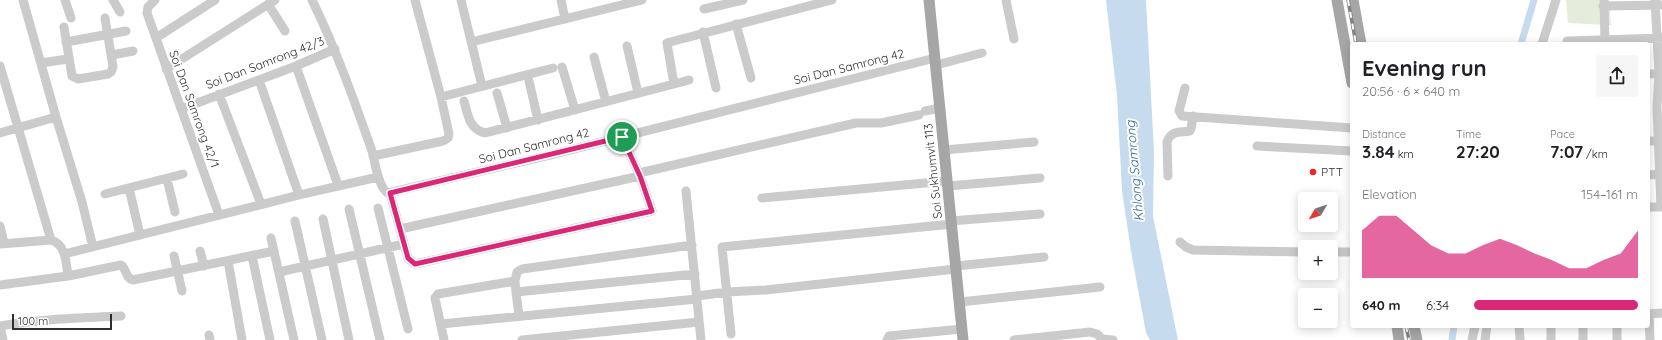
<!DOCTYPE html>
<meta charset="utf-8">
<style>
:root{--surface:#fff;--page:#f6f6f6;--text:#202124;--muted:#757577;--accent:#db2777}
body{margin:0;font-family:Quicksand,sans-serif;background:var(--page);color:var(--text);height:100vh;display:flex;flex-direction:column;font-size:15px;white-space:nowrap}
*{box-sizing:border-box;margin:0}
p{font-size:13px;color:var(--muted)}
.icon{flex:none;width:22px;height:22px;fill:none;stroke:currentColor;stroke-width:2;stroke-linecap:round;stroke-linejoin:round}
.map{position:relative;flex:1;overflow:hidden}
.details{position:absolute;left:1350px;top:42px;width:300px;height:286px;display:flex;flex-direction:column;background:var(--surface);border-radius:4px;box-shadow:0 2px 10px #0003}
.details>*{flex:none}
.needle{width:26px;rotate:231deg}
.fabs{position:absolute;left:1298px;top:192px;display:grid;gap:8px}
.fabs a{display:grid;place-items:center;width:40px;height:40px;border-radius:4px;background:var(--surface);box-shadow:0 2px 10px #0003;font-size:20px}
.scale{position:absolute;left:12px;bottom:10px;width:100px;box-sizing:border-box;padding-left:4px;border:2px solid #2e2e2e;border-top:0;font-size:11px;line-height:14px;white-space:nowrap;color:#2e2e2e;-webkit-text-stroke:3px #fff;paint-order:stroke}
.pin{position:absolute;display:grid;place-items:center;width:34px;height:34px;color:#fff;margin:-17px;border:2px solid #fff;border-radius:50%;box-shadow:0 1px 4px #0007}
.round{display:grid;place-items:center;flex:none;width:42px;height:42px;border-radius:4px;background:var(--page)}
.head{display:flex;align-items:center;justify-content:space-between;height:68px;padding:0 12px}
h1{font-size:22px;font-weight:700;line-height:30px}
.stats{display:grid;grid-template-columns:repeat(3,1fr);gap:6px;height:68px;padding:4px 12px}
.stats div{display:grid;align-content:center}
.stats b{font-size:17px;font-weight:700}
.stats small{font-size:11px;font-weight:400}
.stats p{font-size:11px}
.chart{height:112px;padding:8px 12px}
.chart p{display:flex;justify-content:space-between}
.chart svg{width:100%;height:72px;margin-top:4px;fill:var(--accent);opacity:.7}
ul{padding:0 12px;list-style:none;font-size:13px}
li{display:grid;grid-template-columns:64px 48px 1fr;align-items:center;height:30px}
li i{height:10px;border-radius:5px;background:var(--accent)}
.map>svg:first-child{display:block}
.green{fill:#e4eddb}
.water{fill:#c6dcee}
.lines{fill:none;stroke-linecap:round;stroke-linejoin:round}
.canal{stroke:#c6dcee;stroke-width:7}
.minor{stroke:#cbcbcb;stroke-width:9}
.major{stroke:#a6a6a6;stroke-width:11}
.rail-casing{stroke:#838383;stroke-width:3.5}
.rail{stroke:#fff;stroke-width:2;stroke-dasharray:6;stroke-linecap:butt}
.route-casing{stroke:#fff;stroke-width:8}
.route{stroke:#db2777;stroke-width:5}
.poi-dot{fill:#f12527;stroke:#fff;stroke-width:1.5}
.labels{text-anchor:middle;stroke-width:4;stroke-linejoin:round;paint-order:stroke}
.street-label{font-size:12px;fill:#2e2e2e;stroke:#fff}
.poi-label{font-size:12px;fill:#2e2e2e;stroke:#fff;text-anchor:start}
.water-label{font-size:13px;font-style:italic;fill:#376b96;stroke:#fff}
</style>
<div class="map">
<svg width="1662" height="340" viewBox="0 0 1662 340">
<rect width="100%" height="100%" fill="#fff"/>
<path class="green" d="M1566,0H1609L1611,25L1568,23Z"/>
<path class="water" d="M1106,0H1146L1154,152L1153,216L1178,340H1150L1146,333L1131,251L1122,191L1117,96Z"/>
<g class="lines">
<path class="canal" d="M1521,44L1534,0
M1452,340L1454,326"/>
<path class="minor" d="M23,0L56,117L82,202L93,247
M65,0L71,18
M113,0L120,12
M155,0L148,7L147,13L219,215
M312,0C336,49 354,100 372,151C375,161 378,188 388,193L550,155L935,58
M461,0L482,86
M561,0L565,19
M1006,0L1014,39
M1655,0L1659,73L1657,107L1661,207
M1604,2L1605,44
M268,4L285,31
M1603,6L1662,5
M704,9L743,0
M736,24L751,78
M64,27L72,76L78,79L108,74L111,72L113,67L105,18
M703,32L716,88
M156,38L215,0
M1567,41L1662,38
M66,42L126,31
M471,42L642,0
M1542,44L1556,0
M627,46L638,93
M112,55L133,51
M594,57L606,102
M41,63L68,59
M936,65L982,53
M0,66L51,240
M296,66L338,185
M562,67L575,110
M166,69L275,0
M1648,74L1662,73
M259,80L299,195
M689,80L674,84L667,43L670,42L832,0
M529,81L538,120
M1185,88L1179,111L1182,116L1352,128
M497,93L507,128
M219,94L261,204
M441,97L553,68
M464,101C468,115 469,129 485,133L674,84
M181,109L296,66L335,49
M925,111L940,108
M0,133L56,117
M1648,141H1662
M1257,146L1352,151
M944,150L1034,142
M373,156L443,141L448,138L449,134L441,97L415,0
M639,173L856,123H881L919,115
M1648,175L1662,174
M1168,176L1167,142C1171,130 1180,133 1190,131L1191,129L1193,116
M167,179L175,212
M948,186L1040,178
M129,188L140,235
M686,191L701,340
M390,193L408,258L415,264L652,211L640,176L622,137
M105,194L183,174
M762,198L947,181
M1648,207H1662
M378,208L408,329
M349,209L380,340
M323,219L349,340
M295,221L322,340
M951,221L1040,214
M0,226L4,243
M400,229L640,176
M271,238L294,340
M1180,242L1186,247L1193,250L1305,252
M0,244L51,240C66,244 66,263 68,276L0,285
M692,245L522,269L517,272L515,281L516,292L695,274
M200,251L204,266
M1331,252H1352
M64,254L299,195L378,177
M174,256L182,291
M252,256L270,340
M228,261L242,340
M956,266L1044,257
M279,272L404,244
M68,276L121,265C127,269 125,278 133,280L274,251
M516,292L519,316
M697,296L727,292L766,290L956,269
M960,302L1100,287
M1648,314L1662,313
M1649,314L1650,340
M441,324L697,299
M1519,326L1520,340
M1551,326V340
M1583,326V340
M1617,326V340
M731,334L722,247L952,224
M209,335L210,340
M3,340L0,326C40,319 81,318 121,316
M444,340L435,298L438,294L515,281
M522,340L699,322
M887,340L889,336L962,329
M1014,340L1090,332L1097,334L1102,339L1113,340
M1472,340L1475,326
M1485,340L1487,326"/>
<path class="major" d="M929,0L963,340
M1337,0L1352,83
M1353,0L1361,44
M1397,326L1399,340
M1414,326L1417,340"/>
<defs>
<path id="rail" d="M1348,0L1356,44
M1406,326L1409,340"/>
</defs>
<use href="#rail" class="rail-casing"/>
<use href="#rail" class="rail"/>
</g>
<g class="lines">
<defs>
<path id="route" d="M622,137L640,176L652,211L415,264L408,258L390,193Z"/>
</defs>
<use href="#route" class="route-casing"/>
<use href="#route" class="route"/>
</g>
<circle class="poi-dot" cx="1313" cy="172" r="4"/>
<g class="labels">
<g class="street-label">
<text transform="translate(265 63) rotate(-21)" y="4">Soi Dan Samrong 42/3</text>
<text transform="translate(849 67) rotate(-14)" y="4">Soi Dan Samrong 42</text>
<text transform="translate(194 109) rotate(70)" y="4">Soi Dan Samrong 42/1</text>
<text transform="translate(534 146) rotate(-14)" y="4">Soi Dan Samrong 42</text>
<text transform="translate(933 171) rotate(-96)" y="4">Soi Sukhumvit 113</text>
</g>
<g class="poi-label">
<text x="1321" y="176">PTT</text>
</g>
<g class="water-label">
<text transform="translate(1134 171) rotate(-95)" y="5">Khlong Samrong</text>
</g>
</g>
</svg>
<div class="fabs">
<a><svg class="needle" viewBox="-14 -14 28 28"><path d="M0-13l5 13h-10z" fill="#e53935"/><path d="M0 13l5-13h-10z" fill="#757577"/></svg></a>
<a>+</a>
<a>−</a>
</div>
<div class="scale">100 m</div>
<div class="pin" style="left:622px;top:137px;background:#1e9e55"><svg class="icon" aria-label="arrive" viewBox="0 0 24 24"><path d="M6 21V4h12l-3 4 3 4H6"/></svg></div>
<section class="details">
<div class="head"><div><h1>Evening run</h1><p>20:56 · 6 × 640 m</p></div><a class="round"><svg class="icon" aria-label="share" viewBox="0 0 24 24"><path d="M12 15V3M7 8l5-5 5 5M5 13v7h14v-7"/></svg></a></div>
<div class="stats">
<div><p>Distance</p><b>3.84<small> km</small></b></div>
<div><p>Time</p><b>27:20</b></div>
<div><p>Pace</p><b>7:07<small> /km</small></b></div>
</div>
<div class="chart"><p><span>Elevation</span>154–161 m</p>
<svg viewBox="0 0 160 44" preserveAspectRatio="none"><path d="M0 44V15L10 6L20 6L30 15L40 24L50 29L60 29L70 24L80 20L90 24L100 29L110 33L120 38L130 38L140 33L150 29L160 15V44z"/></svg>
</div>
<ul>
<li><b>640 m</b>6:34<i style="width:100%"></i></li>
</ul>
</section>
</div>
